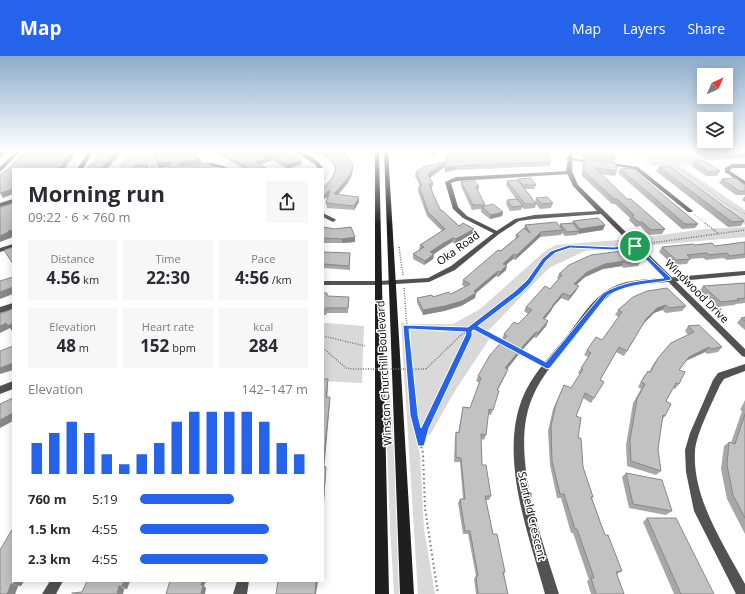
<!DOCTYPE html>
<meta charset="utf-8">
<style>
:root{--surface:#fff;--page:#f7f7f7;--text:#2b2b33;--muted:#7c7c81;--accent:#2563eb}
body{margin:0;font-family:"Open Sans",sans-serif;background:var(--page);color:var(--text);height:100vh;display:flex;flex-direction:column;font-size:15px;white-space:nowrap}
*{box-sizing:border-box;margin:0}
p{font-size:13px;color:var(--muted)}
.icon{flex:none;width:22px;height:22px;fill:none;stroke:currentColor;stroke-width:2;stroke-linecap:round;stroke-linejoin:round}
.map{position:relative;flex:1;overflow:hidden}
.details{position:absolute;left:12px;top:112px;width:312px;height:414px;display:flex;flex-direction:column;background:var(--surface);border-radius:0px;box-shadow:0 2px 10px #0003}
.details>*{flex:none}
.needle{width:26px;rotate:45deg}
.controls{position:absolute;left:697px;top:12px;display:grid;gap:8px}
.controls a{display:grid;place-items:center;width:36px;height:36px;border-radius:0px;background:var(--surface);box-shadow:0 2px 10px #0003;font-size:20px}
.pin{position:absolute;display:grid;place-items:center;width:34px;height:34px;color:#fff;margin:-17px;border:2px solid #fff;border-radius:50%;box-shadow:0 1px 4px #0007}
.round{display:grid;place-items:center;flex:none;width:42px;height:42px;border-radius:0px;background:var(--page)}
.overview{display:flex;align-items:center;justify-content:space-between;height:68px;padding:0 16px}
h1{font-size:22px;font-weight:700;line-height:30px}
.stats{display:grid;grid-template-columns:repeat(3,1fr);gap:6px;height:68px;padding:4px 16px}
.stats div{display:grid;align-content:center;border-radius:0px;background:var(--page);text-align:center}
.stats b{font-size:17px;font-weight:700}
.stats small{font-size:11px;font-weight:400}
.stats p{font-size:11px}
.chart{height:112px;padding:8px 16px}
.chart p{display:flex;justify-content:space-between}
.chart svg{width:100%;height:72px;margin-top:4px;stroke:var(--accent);stroke-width:6}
ul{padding:0 16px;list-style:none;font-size:13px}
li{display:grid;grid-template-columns:64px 48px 1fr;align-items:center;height:30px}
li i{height:10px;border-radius:5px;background:var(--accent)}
header{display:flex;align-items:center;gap:24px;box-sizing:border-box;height:56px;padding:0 20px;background:var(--accent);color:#fff}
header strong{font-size:19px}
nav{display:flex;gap:22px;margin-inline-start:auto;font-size:14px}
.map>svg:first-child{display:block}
.green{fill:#d9d9d9}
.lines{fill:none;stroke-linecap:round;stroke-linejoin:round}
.path-far2{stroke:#747474;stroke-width:1;stroke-dasharray:0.5 1.5;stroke-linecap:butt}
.path-far1{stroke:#747474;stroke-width:1.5;stroke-dasharray:1 1.5;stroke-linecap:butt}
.path{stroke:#747474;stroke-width:2;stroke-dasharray:1.5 3;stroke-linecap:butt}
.minor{fill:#525252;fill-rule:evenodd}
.tertiary{fill:#525252;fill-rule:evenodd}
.secondary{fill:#1f1f1f;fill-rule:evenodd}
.path-bridge{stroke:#747474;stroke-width:1.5;stroke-dasharray:1 1.5;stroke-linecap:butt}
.wall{fill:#a7a7a7}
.shaded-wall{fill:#888}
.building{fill:#c2c2c2;stroke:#888}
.route{fill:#2563eb;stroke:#fff;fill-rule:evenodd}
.labels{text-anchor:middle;stroke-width:3;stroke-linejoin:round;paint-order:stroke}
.street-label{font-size:11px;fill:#000;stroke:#fff}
</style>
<header>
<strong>Map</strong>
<nav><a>Map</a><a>Layers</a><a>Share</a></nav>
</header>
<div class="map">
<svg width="745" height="538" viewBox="0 0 745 538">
<rect width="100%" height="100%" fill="#fff"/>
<path class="green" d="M128,94H144L148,99L164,94L157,104L159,113H118L125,101Z
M610,94H683L708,106V108L680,110L745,154V169L727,151L668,110H655L648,106L646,99Z
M745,171V181L585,195L549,212L487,276L490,282L453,338L430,379L420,374L415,353L410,268H453L480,253L544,196L556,189L631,183L705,173Z
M326,267L364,270L362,327L323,325V268Z
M401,267H404L411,361L420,399L424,473L435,538H418Z
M388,308L393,373L399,538H394L390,471L384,309Z"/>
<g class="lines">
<path class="path-far2" d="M133,94L156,113
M613,94H621
M656,94L668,107L698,125L721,145L745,158
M708,107L722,111
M137,109L147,107
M645,110L672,104L700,105
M127,113L143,103L158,99
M694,158L706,168"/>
<path class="path-far1" d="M705,167L719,178
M644,188L745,174
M399,191L403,219
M404,232L414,359L420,383
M406,271L469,274V280L436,345L422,383
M475,271L503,287
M323,280L365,290
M323,292L346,312L353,313
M519,295L540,307
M426,313L461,279L474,271L529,226L544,204L553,196L569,190L614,192L627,191"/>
<path class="path" d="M419,382L423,397L425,452L438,538
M421,386L422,382"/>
<path class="minor" d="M17,94H22L0,116V111Z
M567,102L593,105L595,106L593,107L569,104H567Z
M605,106L638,111L693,155L692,156H688L634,113L605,108Z
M211,107L223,110L229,113L211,110L182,113L185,111Z
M732,108H745V112H733L730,114V115L745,125V129L725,116V112Z
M569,115L572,117L571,118L457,125L451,127L458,151L467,160L499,176V178L497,179L463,162L453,153L445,126L456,121Z
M323,157L335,163L336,164L333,166L323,161Z
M13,188V192L0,196V192Z
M745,215V219L635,229C629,231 623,232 618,234C599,244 588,265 575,281C560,300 542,318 533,340C508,395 542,483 559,538H545C529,479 499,403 522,343C531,320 550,300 566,281C580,264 593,240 613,231C629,223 649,223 667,222C693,219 719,217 745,215Z
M13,247V253L0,257V251Z
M745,308V315L724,323L720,329C713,345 696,378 695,395C692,442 724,489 745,528V538H736L694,455L686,416L685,394L690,377L713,324L718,317Z
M13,325V333L0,338V330Z
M50,525H63L56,538H42Z"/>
<path class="tertiary" d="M90,94H94L83,113H77Z
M293,94C304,94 318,104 324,113H318L316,109Z
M569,94H573L572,115L578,129L745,293V301L742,300L601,158L534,163L519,165L499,178L455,214L429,226L379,229H323V225H379L428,222L451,210L495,176L515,163L534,159L597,155L573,130L566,115Z
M13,143V147L0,151V147Z
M237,525H249L247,538H233Z"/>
<path class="secondary" d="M375,94H379L389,538H375Z
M384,94H388L414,538H400Z"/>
<path class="path-bridge" d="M353,313H426"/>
</g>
<path class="wall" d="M151,94H203L195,99L202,107L188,109L159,112L157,107L156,98L153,97Z
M213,94H229L262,98L256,94H283L302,108L287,113L272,104L260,109L268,113H244L214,96Z
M311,94H340L353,114L351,121L347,128L338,139L359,146L354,154L327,152L326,147L328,140L323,144V133L332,122L335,114L334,110L329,103Z
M420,94H434L436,96V101Z
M448,94H558V96L547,95L551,106L549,110L455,114L445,116Z
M584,94H609L615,102L614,106L583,103Z
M693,94H745V102L707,104Z
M584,103L617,115L615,120L600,118L627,143L665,173L662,178L649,179L640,170L636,171L629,164L630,162L615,148H612L582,120L583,107Z
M694,105L720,115L717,120H706L691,110Z
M445,106V111L430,121L433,128L432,133H431L441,155L459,170L474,173L473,177L455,188L452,186L434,198L433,203L424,209L413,203V198L420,194H419L420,189L442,175L427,160L418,135L419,130H420L415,120L416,116Z
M659,111L744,165L741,170L728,171L656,115Z
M620,113L698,168L695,172L682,173L618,117Z
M518,123L536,129L534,133H525L535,146L536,142L553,147L551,152L540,153L536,148L535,152L524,153L522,151L521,154L510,155L506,148L507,144L516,143L506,129L507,125L517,124Z
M722,123L745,129V139H736L719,127Z
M461,125L479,131L478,136L485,149L484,150L503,156L502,160L490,163L481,156V153L472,154L461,130Z
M745,140V146L742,144Z
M573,165L603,174L578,177L577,179L565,180L562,177L561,179L540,181L515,204L513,203L506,209V214L498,221L496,220L476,237L475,242L461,250L444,255L423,259L417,247V242L433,241L451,238L465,231L462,229L463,224L515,183L516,179L524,173L525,169L560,171V168L572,167Z
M323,171L355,186L342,187H323Z
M745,186V202L727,204L723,202L706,204L703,202L690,203L687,208L673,209L659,196L662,191L695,189L715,190Z
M323,196L350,197V214L323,212Z
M591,199L641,205L638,210L623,212L622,210L603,213L585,221L576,229V235L568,245L561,242L553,251L551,255L545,263L548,265L546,270L536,282L534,281L522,294L507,313H508L506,318L498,334L493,354L491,359L488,358L486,379L484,384L481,383L482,409L491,440L489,444H486L493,478L505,516L504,518L508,538H476L474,523L476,520L468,478H463L458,447L460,443H463L460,406H454L455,381L456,376L458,377L463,351L470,352L480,327L476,325L478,320L504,283H502L504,278L518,268L528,258L524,255L526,251L550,233L559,223L557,222L559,218Z
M745,227V247L736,248L734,249L717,251L700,234L703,230Z
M323,237L328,240L349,245L348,257H327L326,259H323Z
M633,241L686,250L682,255L666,257L662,254L654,257L644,267L624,300L616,296L600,324L604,326L591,347L583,342L576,360L578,382L583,411L593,441L592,442L605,479L622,515L617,518L624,538H591L587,525L589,524L573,477H571L561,442H557L550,409L548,375L553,353L564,329L571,332L580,318L578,317L588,301L584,299L587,294L602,284L619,261L615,259L618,254Z
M745,261V274L737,267L741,262Z
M688,270L722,291L718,296L707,298L705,296L686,305L679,314V328L675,333L673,332L666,345L665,360L662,364L658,393L661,415L656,419L627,410L626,389L633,347L641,333L638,331L644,320L648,315L649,316L654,307L671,287L688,279L685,275Z
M745,344V478L727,443L721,413L724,390L729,386L731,387L742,355L740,354Z
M626,417L672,455L666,459L629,452L622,421Z
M647,462L714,538H674L643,466Z
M13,525H24L21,530H18L15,538H0Z
M87,525H130L127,533H124L123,538H72L82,536Z"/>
<path class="shaded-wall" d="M2,94H9L0,102V95Z
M70,94H77L73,98L74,100L66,110L67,111L65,113H57L62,107L68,96Z
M115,94H120L119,96L120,98L107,113H101Z
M195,94H203L191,102L190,98Z
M272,100V104L255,110V106Z
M200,103L202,107L179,110L180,107L183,105Z
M301,104L302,108L287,113V109Z
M171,106L172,110L159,112L157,107Z
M445,106V111L428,123V118Z
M147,109L149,113H145Z
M353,109V114L351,121L347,128L334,143V138Z
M456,110L455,114L445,116V112Z
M13,133V138L3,142L0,137Z
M330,134V139L323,144V140Z
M359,141V146L354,154V150Z
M503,156L502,160L490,163L491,159Z
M605,169L603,174L578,178L580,173Z
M474,173L473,177L455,188L456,183Z
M13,174V180H12L13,181L0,186V180L8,175Z
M541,176L540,181L515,204L517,199Z
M355,181V186L342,187V183Z
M453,182L452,186L429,201L430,196Z
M434,198L433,203L424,209L425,205Z
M514,198L513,203L502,212L503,208Z
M624,205L622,210L603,213L585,221L572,233L574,228L587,216L605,208Z
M507,209L506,214L498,221L500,216Z
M498,215L496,220L476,237L475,242L461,250L444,255L423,259V254L474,235Z
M579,230L576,235L568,245L570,240Z
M13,231V238L0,243V236Z
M563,237L561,242L553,251L551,255L541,267L543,262L552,250Z
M666,249L662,254L654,257L643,268L646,263L657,252Z
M548,265L546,270L536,282L538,277Z
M6,267H13V274L12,275L10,272L0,277V270Z
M536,276L534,281L522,294L504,317L505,312L524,289Z
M709,291L705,296L685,305L689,301Z
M13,307V314L0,318V312Z
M508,313L506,318L495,338L497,334Z
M328,323V327L327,345L326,341Z
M330,341V345L324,415L323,410Z
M13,357V365L0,372V364Z
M326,411V415L323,464V448Z
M15,525H24L21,530L14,528Z
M124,525H130L127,533L122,530Z
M202,525H206L204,530L206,532L205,538H201V529Z
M316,525H318L316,538H315Z
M11,528L18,530L15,538H7Z
M119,530L124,533L123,538H117Z"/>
<path class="building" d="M27,94H70L68,96H72L62,107H65L57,113H13V133L0,137V119L14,108H12Z
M102,94H118L101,113H86L99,101H95Z
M155,94H195L190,98L192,97L200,103L183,105L180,107L179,110L208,107L216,113H168L171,106L157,107Z
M216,94H229L270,99L262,94H283L301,104L287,109L272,100L255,106L268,113H249L245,110Z
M319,94H340L345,97L353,109L351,117L347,123L334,138L359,141L354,150L326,147L330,134L323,140V133L332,122L336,112L334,106L328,99Z
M448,94H546L551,106L456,110L445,112Z
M585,94H609L615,99V102L585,98Z
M700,94H745V98L709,100Z
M584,103L616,107L617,115L595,112L627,143H631L665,173L651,174L642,166H638L632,160L634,159L617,143H614L584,115Z
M694,105H705L720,115L709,116Z
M445,106L428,118L433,128H429L437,147L441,155H443L459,170L463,167L474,173L456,183L453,182L442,188L430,196L434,198L425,205L413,198L424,191L420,189L445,173L428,156L419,130H422L416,116L423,111Z
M147,109L145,113H133L135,110Z
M669,110L744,165L732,166L659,111Z
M631,112L698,168H685L620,113Z
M531,122L536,129H522L518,123Z
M735,122L745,129V135H739L722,123Z
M518,124L536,148H525L507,125Z
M461,125H475L479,131H476L485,149H473Z
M547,141L553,147L542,148L536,142Z
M517,143L523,150L512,151L507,144Z
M13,147V174L8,175L9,176L0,180V152Z
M493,148L503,156L491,159L482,151Z
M598,162L605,169L580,173L573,165Z
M556,166L563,174L541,176L517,199L514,198L503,208L507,209L500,216L498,215L474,235L476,237L462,245L445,250L423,254L417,242L432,239L433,241L449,236L451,238L470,228L463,224L498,194L501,195L519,180L516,179L524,172L530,177L525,169Z
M573,167L579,175L567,176L560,168Z
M323,171L335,173L351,171L355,181L342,183L323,182Z
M745,186V198L730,200L727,197L709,199L707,197L687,199L691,203L676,204L662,191L693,188L695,189L712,187L715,190Z
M13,191V208L4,194Z
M629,194L641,205L626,207L624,205L605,208L587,216L574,228L579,230L570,240L563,237L552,250H553L543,262L548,265L538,277L536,276L524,289L505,312L508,313L497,334L499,335L493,354L489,353L486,379L481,378L482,409H486L491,440H485L493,478H497L505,516H503L508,538H478L476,520H478L470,475H465L460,443H465L461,402L456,401V376L459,377L463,351L470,352L481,322L478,320L490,299L507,280L504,278L514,266L518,268L532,254L526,251L545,230L550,233L562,219L559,218L569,209L591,199Z
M323,196L350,197L349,210L323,208Z
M13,221V231L0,236V225Z
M745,227V242L737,243L739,244L721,246L703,230Z
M667,232L686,250L669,252L666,249L657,252L646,263L627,295L619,291L600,324L604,326L594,342L585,337L576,360L581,362L578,382H581L583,411L593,441H591L605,479H608L622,515L616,516L624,538H596L591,522H594L577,473H575L564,438H560L552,405L551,370L556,348L564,329L571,332L583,313L581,312L591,297L587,294L596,281L602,284L622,256L618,254L633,241L647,235Z
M323,237H327V240L349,241L348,252H326V254H323Z
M12,253L13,254V267L8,270L6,267L0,270V258Z
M745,261V265L741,262Z
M699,269L722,291L711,293L709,291L689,301L679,314L685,316L679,328L676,327L666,345L671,348L665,360L663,359L658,393L661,415L631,405L630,384L637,343L645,328L641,326L648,315L650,317L658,302L671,287L694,276L688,270Z
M13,290V307L0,312V295Z
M323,323H328L326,341H330L323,410L326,411L323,448Z
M13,342V357L0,364V348Z
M745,358V462L733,439L727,409L729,386L735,388Z
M626,417L662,424L672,455L633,448Z
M647,462H676L714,538H681Z
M13,472V525H15L14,528H11L7,538H0V494Z
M87,525H124L122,530H119L117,538H72V537L82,536Z
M170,525H202L201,529H203L201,538H166Z
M278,525H316L315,538H276Z"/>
<linearGradient id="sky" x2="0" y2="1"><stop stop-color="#8baccb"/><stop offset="0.56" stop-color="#fff"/><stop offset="1" stop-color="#fff" stop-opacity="0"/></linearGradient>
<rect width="745" height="169" fill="url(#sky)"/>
<path class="route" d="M635,188L671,222V224C647,229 629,227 607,240L550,312L547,313L474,274L472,275V280L429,372L424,390H418L410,359L403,269L468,271L515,235L527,224L542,203L551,195L569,189L614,191ZM634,191L664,222C642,224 622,226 603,237L546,306L478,270L520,238L531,227L546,205L555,197L570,192L614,194ZM409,273L466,276L465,280L421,372L418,359Z"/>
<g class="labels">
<g class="street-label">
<text transform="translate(458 192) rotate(-36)" y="4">Oka Road</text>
<text transform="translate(697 235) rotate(45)" y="4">Windwood Drive</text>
<text transform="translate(384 317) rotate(-93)" y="4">Winston Churchill Boulevard</text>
<text transform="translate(532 460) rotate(77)" y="4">Starfield Crescent</text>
</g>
</g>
</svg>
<div class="controls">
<a><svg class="needle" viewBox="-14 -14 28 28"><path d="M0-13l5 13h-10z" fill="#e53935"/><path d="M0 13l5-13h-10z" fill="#7c7c81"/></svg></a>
<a><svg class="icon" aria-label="layers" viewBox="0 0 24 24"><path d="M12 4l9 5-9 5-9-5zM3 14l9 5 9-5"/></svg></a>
</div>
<div class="pin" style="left:635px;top:190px;background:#1e9e55"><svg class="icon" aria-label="arrive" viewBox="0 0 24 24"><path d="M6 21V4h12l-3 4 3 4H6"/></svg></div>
<section class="details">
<div class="overview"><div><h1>Morning run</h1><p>09:22 · 6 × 760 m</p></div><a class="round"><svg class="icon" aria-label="share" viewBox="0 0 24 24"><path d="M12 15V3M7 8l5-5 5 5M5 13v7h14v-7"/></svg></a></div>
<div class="stats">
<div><p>Distance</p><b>4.56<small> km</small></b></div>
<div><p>Time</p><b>22:30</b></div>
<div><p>Pace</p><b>4:56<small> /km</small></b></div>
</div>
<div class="stats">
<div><p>Elevation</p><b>48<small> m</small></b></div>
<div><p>Heart rate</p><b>152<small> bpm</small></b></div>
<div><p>kcal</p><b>284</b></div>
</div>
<div class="chart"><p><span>Elevation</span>142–147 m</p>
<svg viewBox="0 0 160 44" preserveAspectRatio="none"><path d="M5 44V25M15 44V19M25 44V12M35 44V19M45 44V32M55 44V38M65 44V32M75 44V25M85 44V12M95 44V6M105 44V6M115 44V6M125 44V6M135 44V12M145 44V25M155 44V32"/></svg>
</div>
<ul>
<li><b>760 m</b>5:19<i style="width:56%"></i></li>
<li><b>1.5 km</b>4:55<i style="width:77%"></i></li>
<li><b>2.3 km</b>4:55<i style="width:76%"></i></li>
</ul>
</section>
</div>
